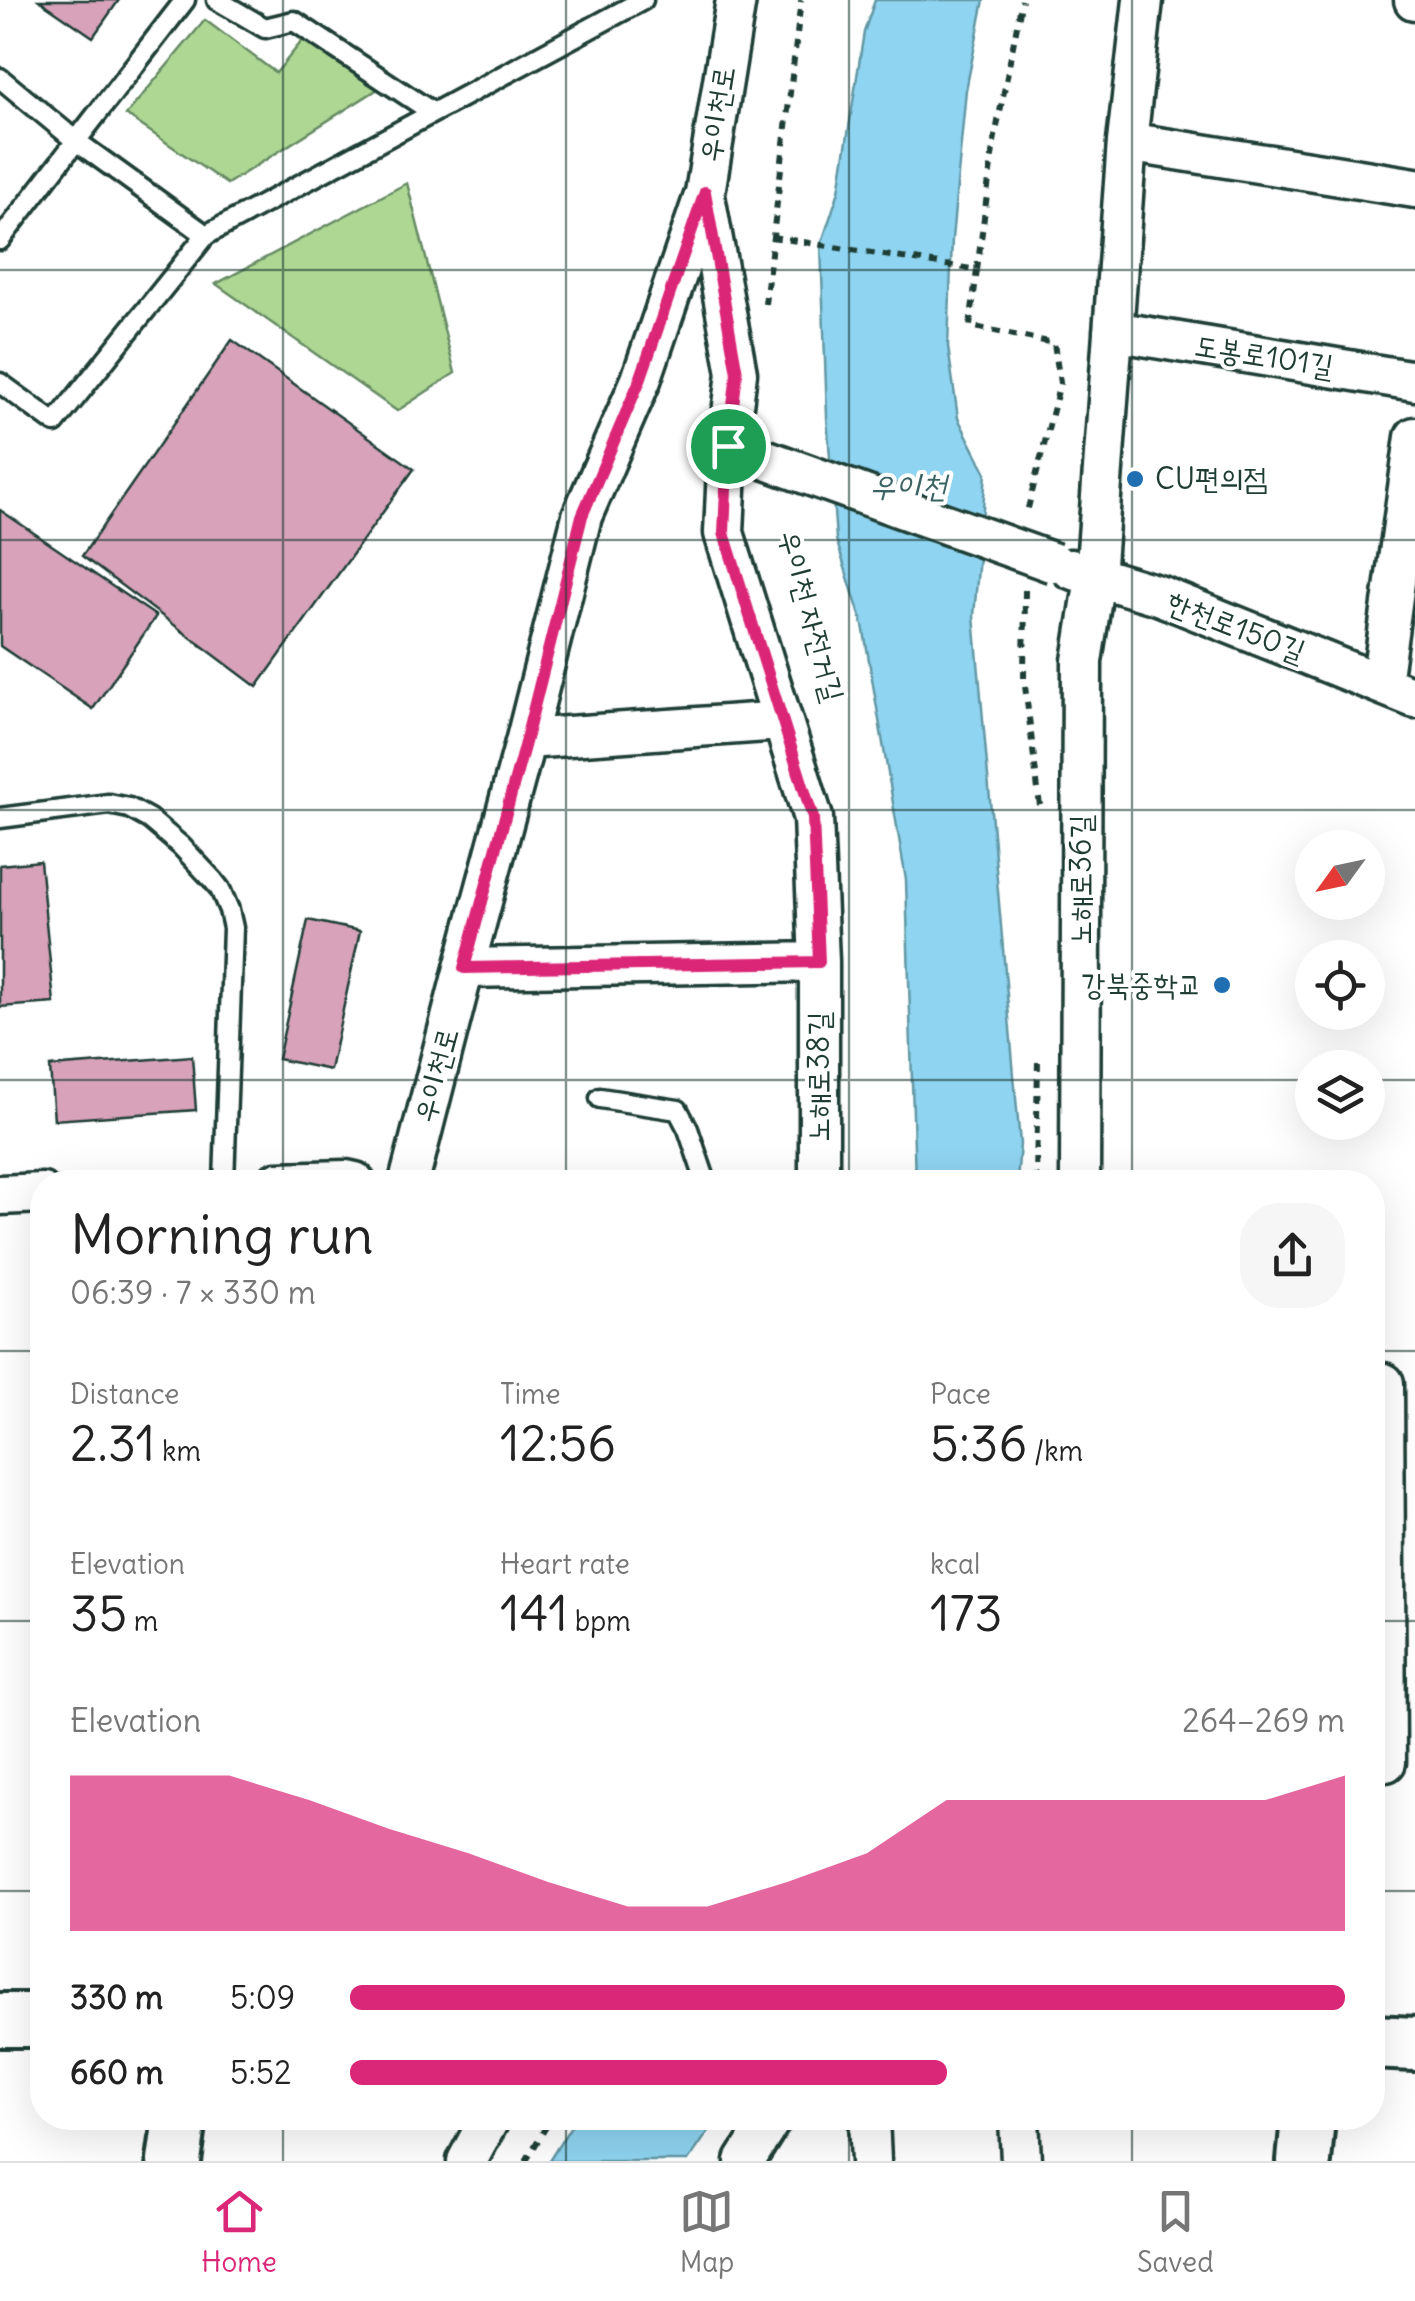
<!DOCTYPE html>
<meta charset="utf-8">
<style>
:root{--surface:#fff;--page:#f6f6f6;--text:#222;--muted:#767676;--line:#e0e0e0;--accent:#db2777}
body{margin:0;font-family:Delius,"Poor Story",sans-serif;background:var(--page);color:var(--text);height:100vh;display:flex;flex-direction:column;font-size:38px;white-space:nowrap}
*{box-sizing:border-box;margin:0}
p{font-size:32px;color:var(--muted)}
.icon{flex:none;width:55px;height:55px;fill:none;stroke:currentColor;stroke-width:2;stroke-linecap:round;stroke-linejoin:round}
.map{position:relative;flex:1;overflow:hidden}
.side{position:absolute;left:30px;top:1170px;width:1355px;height:960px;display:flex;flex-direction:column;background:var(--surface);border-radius:40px;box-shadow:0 10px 40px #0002}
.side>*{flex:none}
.needle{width:65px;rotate:237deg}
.fabs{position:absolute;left:1295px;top:830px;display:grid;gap:20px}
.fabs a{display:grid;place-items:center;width:90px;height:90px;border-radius:50%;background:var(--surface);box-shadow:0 10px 40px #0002;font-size:50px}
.pin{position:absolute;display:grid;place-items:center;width:85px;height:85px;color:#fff;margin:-42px;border:5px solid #fff;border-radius:50%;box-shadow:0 2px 10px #0007}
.round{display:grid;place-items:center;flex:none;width:105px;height:105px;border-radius:40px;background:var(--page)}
.summary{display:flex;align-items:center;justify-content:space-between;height:170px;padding:0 40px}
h1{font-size:55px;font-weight:600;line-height:75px}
.figures{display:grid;grid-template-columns:repeat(3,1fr);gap:15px;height:170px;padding:10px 40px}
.figures div{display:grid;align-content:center}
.figures b{font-size:50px;font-weight:600}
.figures small{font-size:28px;font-weight:400}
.figures p{font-size:28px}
.chart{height:280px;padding:20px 40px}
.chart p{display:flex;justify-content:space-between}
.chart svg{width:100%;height:180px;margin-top:10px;fill:var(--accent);opacity:.7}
ul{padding:0 40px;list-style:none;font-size:32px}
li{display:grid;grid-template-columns:160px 120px 1fr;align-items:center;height:75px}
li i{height:25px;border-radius:12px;background:var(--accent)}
.tab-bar{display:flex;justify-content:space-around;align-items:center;height:140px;border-top:2px solid var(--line);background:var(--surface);font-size:28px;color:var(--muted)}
.tab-bar a{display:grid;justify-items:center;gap:5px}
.tab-bar .selected{color:var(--accent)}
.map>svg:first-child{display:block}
.green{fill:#aed794;stroke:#668a64;stroke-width:2.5}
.water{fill:#8fd4f1;stroke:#6298a5;stroke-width:2.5}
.building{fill:#d7a2ba;stroke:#1f3d34;stroke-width:2.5}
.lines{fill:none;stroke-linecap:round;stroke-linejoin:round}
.lane-casing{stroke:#1f3d34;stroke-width:25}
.street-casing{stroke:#1f3d34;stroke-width:45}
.secondary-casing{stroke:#1f3d34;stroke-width:60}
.path{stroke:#1f3d34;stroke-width:6;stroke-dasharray:8 8;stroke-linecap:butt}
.lane{stroke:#fff;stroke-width:18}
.street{stroke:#fff;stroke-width:38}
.secondary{stroke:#fff;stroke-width:52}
.street-bridge-casing{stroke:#1f3d34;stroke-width:45;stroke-linecap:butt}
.street-bridge{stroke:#fff;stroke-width:38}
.route-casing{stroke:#fff;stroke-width:20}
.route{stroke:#db2777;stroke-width:12}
.grid{fill:none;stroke:#1f3d34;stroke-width:2.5;stroke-opacity:0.55}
.poi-dot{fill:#1f6fb2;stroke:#fff;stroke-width:4}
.labels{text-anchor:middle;stroke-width:8;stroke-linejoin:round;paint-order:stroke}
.street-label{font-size:30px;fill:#1f3d34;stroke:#fff}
.poi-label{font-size:30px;fill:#1f3d34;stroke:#fff;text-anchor:start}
.water-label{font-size:32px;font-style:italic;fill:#3b6363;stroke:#fff}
</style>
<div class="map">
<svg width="1415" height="2161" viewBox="0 0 1415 2161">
<rect width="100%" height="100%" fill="#fff"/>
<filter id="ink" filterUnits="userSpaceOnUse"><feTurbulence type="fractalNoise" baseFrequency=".01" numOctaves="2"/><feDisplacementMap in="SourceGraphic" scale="20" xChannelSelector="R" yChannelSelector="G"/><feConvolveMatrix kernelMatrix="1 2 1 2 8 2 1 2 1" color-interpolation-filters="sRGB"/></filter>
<g filter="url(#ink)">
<path class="green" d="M205,20L276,73L311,30L381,87L227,184L126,115Z
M407,183L455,373L397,411L216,284Z"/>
<path class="water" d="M875,0H984L966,90L952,239L948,347L958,418L986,473L974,616L1020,1144L1017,1182H915L906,880L863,625L836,539L827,417L821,245L839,191L864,32Z
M576,2118H718L688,2161H549Z"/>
<path class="building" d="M39,0H119L93,37Z
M232,340L414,469L257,687L82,556Z
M0,510L156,616L93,709L0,646Z
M40,861L54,1003L0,1007V865Z
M308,920L360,931L330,1070L278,1059Z
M192,1056L196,1110L54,1120L50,1067Z"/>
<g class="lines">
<defs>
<path id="lane" d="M217,0L265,28L294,21L432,112
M0,78L76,141L185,0
M0,240L76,141L206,235
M0,383L55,423L206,235L643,0
M0,818L109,804L129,808L149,819L181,846L213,880L220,889L229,910L233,928L224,1182
M600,1098L678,1110L688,1129L706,1182"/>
<path id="street" d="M1414,0H1415
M1127,142L1415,188
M705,196L737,373L728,446L742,451
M1113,331L1415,381
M728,446L724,533L813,818L819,962V1182
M1071,569L1161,596L1415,698
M1381,684L1415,437
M526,739L782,721
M464,968L819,962
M277,1182L346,1180L355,1182
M409,1182L464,968L526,739L582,516L641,380L705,193L736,0
M1080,1182L1082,661L1095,578L1127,142L1143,0
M0,1195L42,1193
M1384,1383L1386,1762
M869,2118L871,2161
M1019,2118L1021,2161
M467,2161L490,2118
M745,2161L772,2118"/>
<path id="secondary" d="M0,2020H42
M1372,2042L1415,2044
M174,2161L180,2118
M1304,2161L1308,2118"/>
</defs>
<use href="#lane" class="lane-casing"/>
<use href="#street" class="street-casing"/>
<use href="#secondary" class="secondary-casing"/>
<path class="path" d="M772,237L977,270L994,142L1022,0
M977,270L970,326L1054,343L1060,383L1027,512
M765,304L801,0
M1025,590L1024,678L1040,806
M1036,1182L1038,1059
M526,2161L551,2118"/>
<use href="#lane" class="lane"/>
<use href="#street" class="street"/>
<use href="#secondary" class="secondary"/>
<defs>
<path id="street-bridge" d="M742,451L1054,563"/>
</defs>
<use href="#street-bridge" class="street-bridge-casing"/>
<use href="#street-bridge" class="street-bridge"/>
</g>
</g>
<g class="lines" filter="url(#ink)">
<defs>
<path id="route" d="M705,192L737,373L728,446L724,533L813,818L819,962L464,968L526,739L582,516L640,380Z"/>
</defs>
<use href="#route" class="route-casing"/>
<use href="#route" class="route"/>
</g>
<path class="grid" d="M283,0V1182M566,0V1182M849,0V1182M1132,0V1182M0,270H1415M0,540H1415M0,810H1415M0,1080H1312M1368,1080H1415M0,1351H42M1372,1351H1415M0,1621H42M1372,1621H1415M0,1891H42M1372,1891H1415M283,2118V2161M566,2118V2161M849,2118V2161M1132,2118V2161"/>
<g class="poi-dot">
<circle cx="1135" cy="479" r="10"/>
<circle cx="1222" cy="985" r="10"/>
</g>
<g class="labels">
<g class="street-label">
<text transform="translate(717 114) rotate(-81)" y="10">우이천로</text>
<text transform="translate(1264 356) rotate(9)" y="10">도봉로101길</text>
<text transform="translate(811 616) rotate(75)" y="10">우이천 자전거길</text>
<text transform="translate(1236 627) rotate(21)" y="10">한천로150길</text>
<text transform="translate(1081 880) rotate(-90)" y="10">노해로36길</text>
<text transform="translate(436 1075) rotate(-75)" y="10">우이천로</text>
<text transform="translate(819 1077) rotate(-90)" y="10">노해로38길</text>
</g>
<g class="poi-label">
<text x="1155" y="489">CU편의점</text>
<text x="1202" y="995" text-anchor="end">강북중학교</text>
</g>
<g class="water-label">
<text x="908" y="497">우이천</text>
</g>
</g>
</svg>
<div class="fabs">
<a><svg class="needle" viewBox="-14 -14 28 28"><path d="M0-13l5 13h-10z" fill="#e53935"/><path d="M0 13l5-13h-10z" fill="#767676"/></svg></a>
<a><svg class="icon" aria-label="locate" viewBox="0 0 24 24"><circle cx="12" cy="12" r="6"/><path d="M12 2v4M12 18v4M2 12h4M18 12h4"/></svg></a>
<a><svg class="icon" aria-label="layers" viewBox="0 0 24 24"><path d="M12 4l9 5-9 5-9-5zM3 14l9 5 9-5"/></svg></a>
</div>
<div class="pin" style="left:728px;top:446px;background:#1e9e55"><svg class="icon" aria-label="arrive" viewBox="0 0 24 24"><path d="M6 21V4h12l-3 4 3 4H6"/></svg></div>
<section class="side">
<div class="summary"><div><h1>Morning run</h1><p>06:39 · 7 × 330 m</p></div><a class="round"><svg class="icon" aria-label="share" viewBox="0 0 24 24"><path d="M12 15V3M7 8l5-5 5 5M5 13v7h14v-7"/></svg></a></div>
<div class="figures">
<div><p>Distance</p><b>2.31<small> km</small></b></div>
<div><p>Time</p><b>12:56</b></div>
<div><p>Pace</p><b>5:36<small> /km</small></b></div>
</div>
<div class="figures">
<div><p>Elevation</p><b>35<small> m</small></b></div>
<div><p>Heart rate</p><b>141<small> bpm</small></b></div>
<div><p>kcal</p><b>173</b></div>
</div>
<div class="chart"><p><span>Elevation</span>264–269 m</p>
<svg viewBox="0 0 160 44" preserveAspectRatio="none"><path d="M0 44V6L10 6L20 6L30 12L40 19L50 25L60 32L70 38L80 38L90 32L100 25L110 12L120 12L130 12L140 12L150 12L160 6V44z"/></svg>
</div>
<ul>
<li><b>330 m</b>5:09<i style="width:100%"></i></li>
<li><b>660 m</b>5:52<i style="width:60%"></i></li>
</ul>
</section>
</div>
<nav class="tab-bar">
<a class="selected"><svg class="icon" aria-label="home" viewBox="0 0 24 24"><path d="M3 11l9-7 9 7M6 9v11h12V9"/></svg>Home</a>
<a><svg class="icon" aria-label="map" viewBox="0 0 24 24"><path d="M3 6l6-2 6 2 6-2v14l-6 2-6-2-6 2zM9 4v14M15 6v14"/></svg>Map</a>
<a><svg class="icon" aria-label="saved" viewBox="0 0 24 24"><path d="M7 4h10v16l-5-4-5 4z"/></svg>Saved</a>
</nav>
